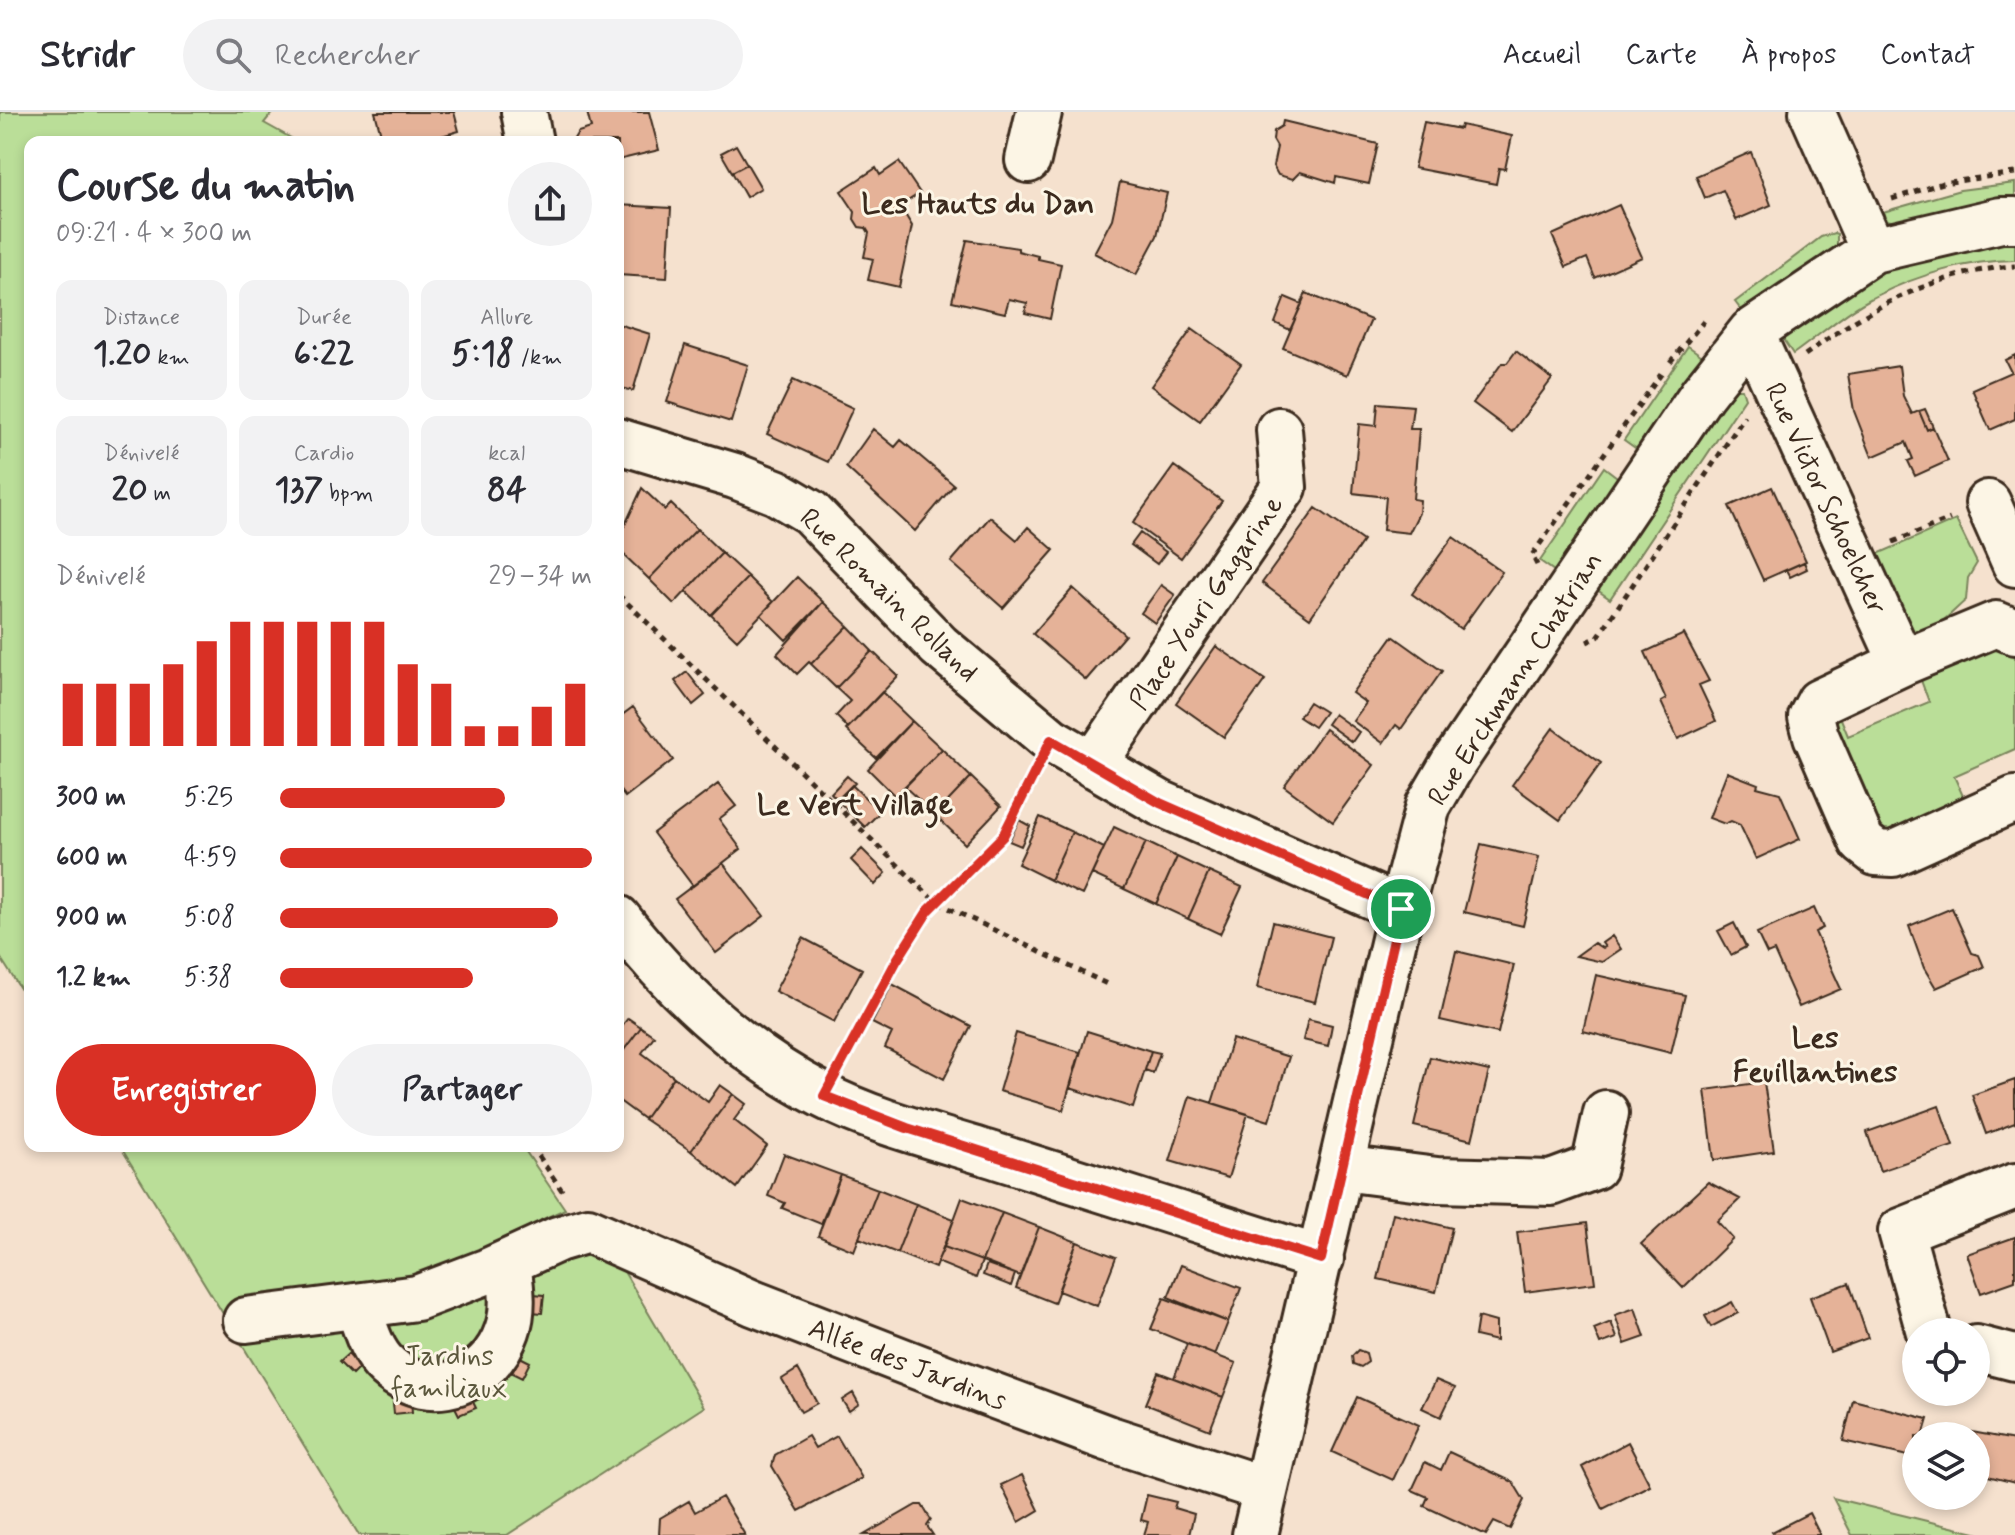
<!DOCTYPE html>
<html lang="fr">
<meta charset="utf-8">
<style>
:root{--surface:#fff;--page:#f2f2f3;--text:#2b2b33;--muted:#7c7c81;--line:#e1e1e2;--accent:#d93025}
body{margin:0;font-family:Mynerve,sans-serif;background:var(--page);color:var(--text);height:100vh;display:flex;flex-direction:column;font-size:30px;white-space:nowrap}
*{box-sizing:border-box;margin:0}
p{font-size:26px;color:var(--muted)}
.icon{flex:none;width:44px;height:44px;fill:none;stroke:currentColor;stroke-width:2;stroke-linecap:round;stroke-linejoin:round}
.map{position:relative;flex:1;overflow:hidden}
.panel{position:absolute;left:24px;top:24px;width:600px;height:1016px;display:flex;flex-direction:column;background:var(--surface);border-radius:16px;box-shadow:0 4px 12px #0003}
.panel>*{flex:none}
.tools{position:absolute;left:1902px;top:1206px;display:grid;gap:16px}
.tools a{display:grid;place-items:center;width:88px;height:88px;border-radius:50%;background:var(--surface);box-shadow:0 4px 12px #0003;font-size:40px}
.pin{position:absolute;display:grid;place-items:center;width:68px;height:68px;color:#fff;margin:-34px;border:4px solid #fff;border-radius:50%;box-shadow:0 2px 8px #0007}
.round{display:grid;place-items:center;flex:none;width:84px;height:84px;border-radius:42px;background:var(--page)}
.overview{display:flex;align-items:center;justify-content:space-between;height:136px;padding:0 32px}
h1{font-size:44px;font-weight:700;line-height:60px}
.metrics{display:grid;grid-template-columns:repeat(3,1fr);gap:12px;height:136px;padding:8px 32px}
.metrics div{display:grid;align-content:center;border-radius:16px;background:var(--page);text-align:center}
.metrics b{font-size:34px;font-weight:700}
.metrics small{font-size:22px;font-weight:400}
.metrics p{font-size:22px}
.chart{height:224px;padding:16px 32px}
.chart p{display:flex;justify-content:space-between}
.chart svg{width:100%;height:144px;margin-top:8px;stroke:var(--accent);stroke-width:6}
.button{display:flex;gap:16px;margin-top:auto;padding:16px 32px}
.button a{flex:1;height:92px;border-radius:48px;background:var(--accent);color:#fff;font-size:32px;font-weight:700;line-height:92px;text-align:center}
.button a+a{background:var(--page);color:var(--text)}
ul{padding:0 32px;list-style:none;font-size:26px}
li{display:grid;grid-template-columns:128px 96px 1fr;align-items:center;height:60px}
li i{height:20px;border-radius:10px;background:var(--accent)}
header{display:flex;align-items:center;gap:48px;box-sizing:border-box;height:112px;padding:0 40px;background:var(--surface);border-bottom:2px solid var(--line)}
header strong{font-size:38px}
nav{display:flex;gap:44px;margin-inline-start:auto;font-size:28px}
.search{width:560px;height:72px;background:var(--page);display:flex;align-items:center;gap:20px;box-sizing:border-box;padding:0 28px;border-radius:44px;color:var(--muted);font-size:30px}
.map>svg:first-child{display:block}
.green{fill:#bade98;stroke:#7a845b;stroke-width:2}
.building{fill:#e5b298;stroke:#3b2a1e;stroke-width:2}
.lines{fill:none;stroke-linecap:round;stroke-linejoin:round}
.minor-casing{stroke:#3b2a1e;stroke-width:50}
.path{stroke:#3b2a1e;stroke-width:5;stroke-dasharray:6 6;stroke-linecap:butt}
.minor{stroke:#fcf5e5;stroke-width:44}
.route-casing{stroke:#fff;stroke-width:16}
.route{stroke:#d93025;stroke-width:10}
.labels{text-anchor:middle;stroke-width:6;stroke-linejoin:round;paint-order:stroke}
.street-label{font-size:28px;fill:#3b2a1e;stroke:#fcf5e5}
.park-label{font-size:28px;fill:#5b573c;stroke:#fcf5e5}
.neighbourhood-label{font-size:30px;font-weight:bold;fill:#3b2a1e;stroke:#fcf5e5}
</style>
<header>
<strong>Stridr</strong>
<div class="search"><svg class="icon" aria-label="search" viewBox="0 0 24 24"><circle cx="10" cy="10" r="6"/><path d="M15 15l6 6"/></svg>Rechercher</div>
<nav><a>Accueil</a><a>Carte</a><a>À propos</a><a>Contact</a></nav>
</header>
<div class="map">
<svg width="2015" height="1423" viewBox="0 0 2015 1423">
<rect width="100%" height="100%" fill="#f5e1ce"/>
<filter id="ink" filterUnits="userSpaceOnUse"><feTurbulence type="fractalNoise" baseFrequency=".0125" numOctaves="2"/><feDisplacementMap in="SourceGraphic" scale="16" xChannelSelector="R" yChannelSelector="G"/><feConvolveMatrix kernelMatrix="1 2 1 2 8 2 1 2 1" color-interpolation-filters="sRGB"/></filter>
<g filter="url(#ink)">
<path class="green" d="M0,0H273L264,11L298,30H30V892L0,845Z
M2015,71V89L1900,112L1887,108L1883,100L1960,78Z
M1834,121L1837,122V137L1748,207L1735,190L1821,125Z
M2015,127V148C1969,148 1917,163 1876,184C1847,198 1820,223 1793,242L1781,224L1864,166L1901,153Z
M1688,234L1705,246L1641,340L1624,328Z
M1732,277H1742L1745,286L1610,487L1593,475Z
M1604,355L1621,368L1557,461L1540,449Z
M1956,408L1977,451L1968,466L1966,488C1948,503 1930,529 1906,516L1873,444Z
M1986,531L2015,535V637L1954,664L1967,693L1882,725L1829,607L1837,597L1848,624L1929,590L1919,563Z
M120,1034H522L565,1097L541,1108L566,1146L613,1141L704,1295L507,1423H359Z
M1833,1386L1984,1423H1852Z"/>
<path class="building" d="M375,0H454L459,19L420,30H383Z
M587,0H649L659,38L618,48V30H572L578,20L591,16Z
M1283,9L1378,32L1369,72L1336,65L1335,71L1300,60L1293,67L1278,63L1273,54L1277,35L1273,28L1274,19L1282,14Z
M1424,10L1460,17L1461,13L1512,24L1505,57L1499,56L1496,72L1414,56Z
M736,33L747,52L732,60L721,41Z
M1751,40L1771,93L1736,108L1723,78L1705,86L1696,64Z
M899,50L920,81L900,94L912,114L899,175L868,168L873,147L864,145L869,121L866,116L859,115L854,107L855,100L841,79L876,56L880,63Z
M747,52L761,76L746,85L732,60Z
M1120,70L1167,81L1157,124L1136,163L1094,141L1112,107Z
M618,93L671,96L667,166L618,163Z
M1619,93L1642,145L1595,166L1587,146L1566,155L1552,123Z
M967,128L1018,136V139L1038,144V147L1061,152L1050,207L1025,201L1027,191L1009,187L1005,201L952,189Z
M1306,181L1371,208L1347,263L1283,236Z
M1285,185L1302,192L1290,218L1275,211Z
M618,212L650,222L633,279L618,275Z
M1192,217L1241,252L1200,309L1151,274Z
M685,233L748,253L731,310L667,290Z
M1516,239L1552,267L1512,320L1473,291L1502,251H1507Z
M2015,243V307L1990,318L1972,277L2011,260L2005,248Z
M1899,254L1903,284L1912,302L1919,299L1927,318L1933,315L1948,349L1915,364L1908,349L1913,347L1906,330L1872,345L1854,299L1848,262Z
M793,268L853,296L828,350L767,322Z
M1378,291L1413,294L1410,317H1419L1413,387L1420,388L1419,401L1409,421L1383,418L1386,385L1353,381L1359,312L1376,314Z
M1925,297L1933,315L1927,318L1919,299Z
M873,317L895,335L901,328L954,373L915,419L846,355Z
M1174,354L1222,389L1181,446L1133,411Z
M1772,375L1806,449L1763,468L1729,394Z
M642,376L665,398L671,392L697,417L649,467L618,437V428Z
M1316,396L1363,429L1310,506L1262,471Z
M990,405L1017,428L1028,415L1054,438L1003,496L951,450Z
M697,417L722,441L674,492L649,467Z
M1140,421L1166,440L1157,452L1131,433Z
M1453,425L1502,460L1461,517L1412,482Z
M722,441L748,465L711,503L686,479Z
M1804,450L1807,457L1790,465L1786,458Z
M748,465L773,490L737,528L711,503Z
M797,465L823,490L786,528L761,503Z
M1161,473L1175,483L1155,511L1141,501Z
M1073,476L1125,523L1086,568L1033,522Z
M823,490L848,514L811,552L809,550L797,562L777,542Z
M848,514L872,539L836,576L811,552Z
M1684,522L1709,569L1699,573L1716,609L1678,627L1661,590L1666,587L1645,540Z
M1393,524L1442,559L1401,617L1396,613L1383,631L1353,609L1366,591L1352,581Z
M1216,534L1265,568L1224,625L1176,591Z
M872,539L898,564L848,616L836,604L850,589L836,576Z
M687,560L705,583L693,593L675,569Z
M882,580L912,609L876,646L846,618Z
M1309,590L1325,600L1314,615L1299,605Z
M633,595L673,648L625,685L618,676V606Z
M1334,602L1359,620L1352,630L1327,612Z
M912,609L942,637L895,684L868,657Z
M1553,616L1601,651L1560,708L1512,673Z
M1325,617L1374,653L1333,710L1284,674Z
M942,637L971,665L935,703L905,675Z
M1727,660L1758,672L1757,675L1780,681L1800,727L1756,747L1740,713L1731,709L1725,712L1709,706Z
M847,664L855,671L838,688L831,681Z
M971,665L1001,694L965,732L935,703Z
M718,672L736,694L719,707L741,737L693,774L653,721Z
M852,673L880,700L865,715L837,688Z
M1040,705L1072,720L1050,768L1018,752Z
M1019,708L1030,714L1021,734L1009,729Z
M1114,715L1146,730L1124,777L1092,762Z
M1072,720L1104,736L1082,783L1050,768Z
M1146,730L1177,745L1156,792L1124,777Z
M1481,732L1539,745L1523,814L1464,800Z
M862,737L886,761L875,773L851,748Z
M1177,745L1209,760L1188,807L1156,792Z
M723,751L764,804L716,841L675,787Z
M1209,760L1242,775L1220,822L1188,807Z
M1814,796L1823,816L1815,820L1841,877L1799,895L1774,839L1767,842L1757,821Z
M1952,796L1972,841L1979,843L1984,855L1936,876L1924,856L1909,814Z
M1273,810L1331,825L1315,890L1257,876Z
M1734,811L1746,835L1731,843L1718,819Z
M1612,824L1621,837L1602,850L1576,844L1594,831L1602,836L1605,835L1602,831Z
M803,826L862,857L834,910L775,879Z
M1456,839L1514,853L1498,921L1440,908Z
M1596,863L1685,883L1671,941L1583,919Z
M892,872L971,914L944,967L885,936L892,921L872,911Z
M628,906L641,915L618,946V919Z
M1308,907L1332,913L1328,934L1303,928Z
M641,915L654,924L642,941L674,965L644,1007L618,988V946Z
M1087,919L1151,939L1133,996L1070,976Z
M1016,921L1080,940L1063,998L999,979Z
M1232,927L1289,945L1269,1009L1212,991Z
M1151,939L1160,941L1153,961L1145,958Z
M1430,945L1489,959L1472,1028L1414,1014Z
M674,965L708,990L720,973L733,982L691,1039L644,1007Z
M2015,968V1011L1986,1022L1972,983Z
M1764,970L1774,1039L1714,1048L1705,978Z
M733,982L746,992L734,1008L767,1034L737,1076L691,1039Z
M1190,984L1248,1002L1228,1066L1170,1049Z
M1939,994L1953,1034L1880,1059L1867,1020Z
M784,1042L841,1063L821,1112L782,1096L785,1091L768,1084Z
M841,1063L878,1077L854,1139L818,1124Z
M1708,1070L1740,1087L1717,1109L1733,1127L1683,1176L1641,1132Z
M878,1077L916,1092L897,1141L859,1126Z
M962,1086L1002,1101L982,1149L944,1135Z
M916,1092L954,1107L935,1156L897,1141Z
M1002,1101L1039,1115L1020,1164L982,1149Z
M1393,1101L1452,1116L1436,1180L1378,1167Z
M1587,1111L1595,1171L1525,1180L1517,1120Z
M1039,1115L1077,1130L1054,1191L1016,1176Z
M2015,1125V1169L1981,1181L1967,1142Z
M1077,1130L1116,1145L1097,1194L1058,1179Z
M944,1135L982,1149L976,1166L937,1150Z
M987,1152L1015,1162L1011,1174L983,1163Z
M1181,1153L1241,1176L1228,1210L1168,1185Z
M1849,1171L1868,1226L1830,1240L1810,1185Z
M533,1182L544,1183L542,1201L531,1200Z
M1164,1186L1228,1210L1215,1243L1151,1217Z
M1732,1190L1738,1201L1711,1215L1705,1204Z
M1635,1196L1645,1225L1625,1232L1615,1203Z
M1478,1205L1496,1210V1229L1475,1224Z
M1611,1210L1617,1226L1600,1232L1594,1217Z
M1187,1232L1236,1251L1223,1285L1174,1266Z
M1358,1238L1366,1241L1368,1250L1361,1255L1353,1252L1352,1244Z
M348,1242L360,1255L352,1263L339,1250Z
M520,1245L530,1250L522,1266L512,1261Z
M798,1257L817,1291L801,1300L782,1267Z
M1158,1260L1223,1285L1210,1318L1145,1292Z
M1436,1268L1455,1276L1441,1305L1422,1296Z
M853,1281L859,1292L849,1299L842,1288Z
M1357,1285L1419,1313L1393,1368L1332,1340Z
M471,1286L476,1296L459,1303L454,1293Z
M1853,1288L1928,1307L1923,1324H1916V1346L1843,1329Z
M411,1289L412,1300L394,1302L393,1291Z
M1972,1320L2015,1328V1371L1976,1361V1324H1971Z
M808,1324L815,1336L837,1324L862,1366L799,1399L772,1354L775,1343Z
M1628,1330L1650,1373L1603,1397L1582,1355Z
M1449,1340L1513,1370L1524,1388L1510,1417L1494,1410L1486,1423L1424,1394L1428,1385L1412,1378L1425,1350L1441,1358Z
M1022,1363L1039,1398L1019,1410L1001,1373Z
M1147,1383L1176,1390L1174,1396L1194,1402L1189,1423H1144L1148,1410L1141,1408Z
M722,1385L745,1423H659L660,1406L689,1389L695,1400Z
M916,1393H922L931,1408L927,1414L933,1423H864Z
M1809,1401L1820,1423H1774L1772,1420Z"/>
<g class="lines">
<defs>
<path id="minor" d="M524,0L530,30
M1812,0L1873,138
M1028,48L1039,0
M1751,220L1902,551L1996,512L2015,520
M618,329L735,364L776,380L810,400L939,534L1051,628L1160,691L1401,797
M1988,391L2015,452
M1902,551L1819,590L1811,605L1816,624L1862,730L1876,741L1893,742L2015,687
M1093,653L1284,375L1279,318
M618,806C674,878 741,941 822,983C873,1010 943,1027 999,1045C1106,1079 1214,1113 1321,1147
M1342,1056L1437,1068L1551,1071L1594,1055L1606,1001
M358,1194C365,1215 371,1240 388,1255C431,1294 490,1269 507,1219C515,1197 511,1173 508,1151
M246,1208L417,1186L488,1159L558,1127L588,1118L753,1191L944,1265L1107,1326L1264,1377
M1929,1220L1901,1119L2015,1074
M1976,1236L2015,1246
M1255,1423L1401,797L1428,694L1452,653L1702,282L1751,220L1873,138L2001,108H2015"/>
</defs>
<use href="#minor" class="minor-casing"/>
<path class="path" d="M1892,87L1943,71L2015,61
M1805,243C1868,196 1935,160 2015,154
M1670,250L1704,209
M1893,430L1950,407
M1537,453L1532,443L1664,258
M618,488L622,486L936,790L1111,874
M1587,530L1598,525L1745,304
M842,950L897,848L928,799L1003,724L1033,665
M532,1034L565,1083"/>
<use href="#minor" class="minor"/>
</g>
</g>
<g class="lines" filter="url(#ink)">
<defs>
<path id="route" d="M1051,628L1160,691L1401,797L1321,1147L907,1016L824,984L897,848L928,799L1003,724Z"/>
</defs>
<use href="#route" class="route-casing"/>
<use href="#route" class="route"/>
</g>
<g class="labels">
<g class="street-label">
<text transform="translate(1827 386) rotate(65)" y="10">Rue Victor Schoelcher</text>
<text transform="translate(890 482) rotate(44)" y="10">Rue Romain Rolland</text>
<text transform="translate(1205 490) rotate(-56)" y="10">Place Youri Gagarine</text>
<text transform="translate(1514 566) rotate(-57)" y="10">Rue Erckmann Chatrian</text>
<text transform="translate(908 1251) rotate(21)" y="10">Allée des Jardins</text>
</g>
<g class="park-label">
<text x="449" y="1253">Jardins<tspan x="449" dy="32">familiaux</tspan></text>
</g>
<g class="neighbourhood-label">
<text x="978" y="101">Les Hauts du Dan</text>
<text x="855" y="702">Le Vert Village</text>
<text x="1815" y="935">Les<tspan x="1815" dy="34">Feuillantines</tspan></text>
</g>
</g>
</svg>
<div class="tools">
<a><svg class="icon" aria-label="locate" viewBox="0 0 24 24"><circle cx="12" cy="12" r="6"/><path d="M12 2v4M12 18v4M2 12h4M18 12h4"/></svg></a>
<a><svg class="icon" aria-label="layers" viewBox="0 0 24 24"><path d="M12 4l9 5-9 5-9-5zM3 14l9 5 9-5"/></svg></a>
</div>
<div class="pin" style="left:1401px;top:797px;background:#1e9e55"><svg class="icon" aria-label="arrive" viewBox="0 0 24 24"><path d="M6 21V4h12l-3 4 3 4H6"/></svg></div>
<section class="panel">
<div class="overview"><div><h1>Course du matin</h1><p>09:21 · 4 × 300 m</p></div><a class="round"><svg class="icon" aria-label="share" viewBox="0 0 24 24"><path d="M12 15V3M7 8l5-5 5 5M5 13v7h14v-7"/></svg></a></div>
<div class="metrics">
<div><p>Distance</p><b>1.20<small> km</small></b></div>
<div><p>Durée</p><b>6:22</b></div>
<div><p>Allure</p><b>5:18<small> /km</small></b></div>
</div>
<div class="metrics">
<div><p>Dénivelé</p><b>20<small> m</small></b></div>
<div><p>Cardio</p><b>137<small> bpm</small></b></div>
<div><p>kcal</p><b>84</b></div>
</div>
<div class="chart"><p><span>Dénivelé</span>29–34 m</p>
<svg viewBox="0 0 160 44" preserveAspectRatio="none"><path d="M5 44V25M15 44V25M25 44V25M35 44V19M45 44V12M55 44V6M65 44V6M75 44V6M85 44V6M95 44V6M105 44V19M115 44V25M125 44V38M135 44V38M145 44V32M155 44V25"/></svg>
</div>
<ul>
<li><b>300 m</b>5:25<i style="width:72%"></i></li>
<li><b>600 m</b>4:59<i style="width:100%"></i></li>
<li><b>900 m</b>5:08<i style="width:89%"></i></li>
<li><b>1.2 km</b>5:38<i style="width:62%"></i></li>
</ul>
<div class="button"><a>Enregistrer</a><a>Partager</a></div>
</section>
</div>
